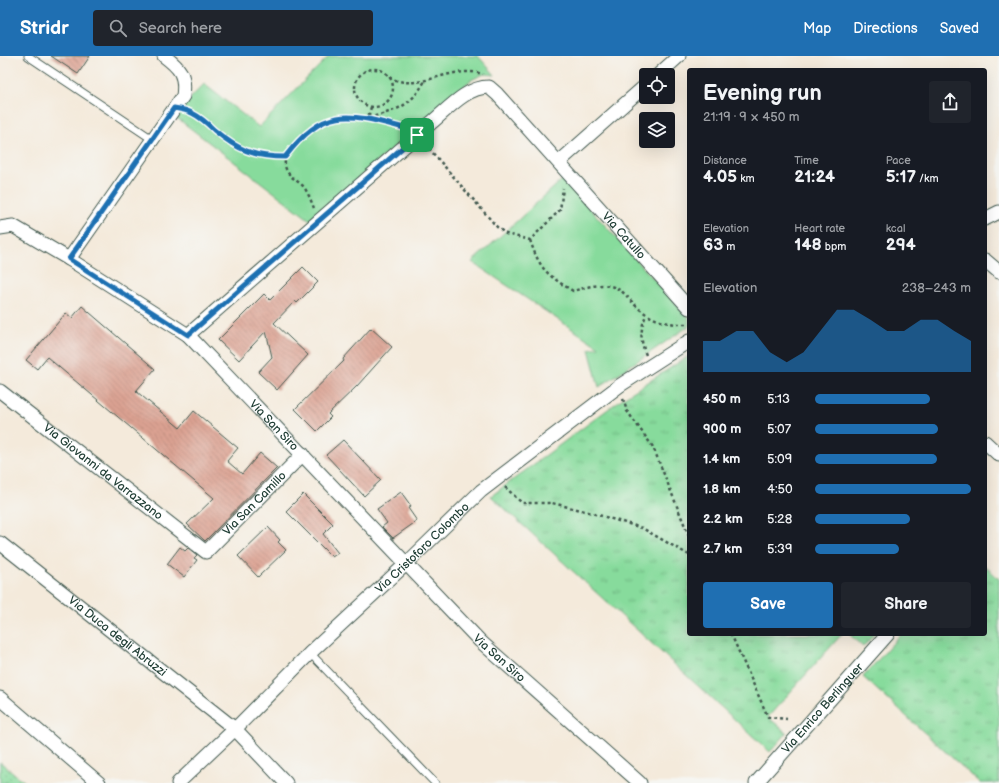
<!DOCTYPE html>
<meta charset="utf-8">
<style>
:root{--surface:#171b24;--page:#20242c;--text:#f1f3f6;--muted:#9ea1a6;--accent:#1f6fb2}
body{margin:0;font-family:"Balsamiq Sans",sans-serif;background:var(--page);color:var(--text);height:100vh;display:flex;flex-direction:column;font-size:15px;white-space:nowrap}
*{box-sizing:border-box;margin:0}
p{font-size:13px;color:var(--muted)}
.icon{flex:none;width:22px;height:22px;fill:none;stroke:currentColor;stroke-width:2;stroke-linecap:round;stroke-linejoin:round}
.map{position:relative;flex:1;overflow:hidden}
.sheet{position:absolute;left:687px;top:12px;width:300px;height:568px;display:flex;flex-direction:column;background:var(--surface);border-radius:4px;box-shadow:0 4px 16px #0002}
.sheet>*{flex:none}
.fabs{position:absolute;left:639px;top:12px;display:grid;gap:8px}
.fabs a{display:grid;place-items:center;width:36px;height:36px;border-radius:4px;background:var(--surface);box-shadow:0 4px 16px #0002;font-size:20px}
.pin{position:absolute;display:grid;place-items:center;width:34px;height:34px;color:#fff;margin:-17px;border-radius:8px;box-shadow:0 2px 6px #0006}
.round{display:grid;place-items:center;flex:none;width:42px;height:42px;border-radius:4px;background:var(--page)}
.summary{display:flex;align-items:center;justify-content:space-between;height:68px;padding:0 16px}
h1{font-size:22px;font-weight:700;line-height:30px}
.figures{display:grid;grid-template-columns:repeat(3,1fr);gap:6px;height:68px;padding:4px 16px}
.figures div{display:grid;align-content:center}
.figures b{font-size:17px;font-weight:700}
.figures small{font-size:11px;font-weight:400}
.figures p{font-size:11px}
.chart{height:112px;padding:8px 16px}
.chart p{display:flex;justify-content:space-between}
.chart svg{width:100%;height:72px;margin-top:4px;fill:var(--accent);opacity:.7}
.button{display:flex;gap:8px;margin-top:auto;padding:8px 16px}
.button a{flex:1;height:46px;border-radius:4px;background:var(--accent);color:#fff;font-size:16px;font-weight:700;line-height:46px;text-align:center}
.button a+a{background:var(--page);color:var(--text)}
ul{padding:0 16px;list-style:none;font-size:13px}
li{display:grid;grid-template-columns:64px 48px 1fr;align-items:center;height:30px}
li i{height:10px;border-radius:5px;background:var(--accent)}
header{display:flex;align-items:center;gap:24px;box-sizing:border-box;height:56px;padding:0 20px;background:var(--accent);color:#fff}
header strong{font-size:19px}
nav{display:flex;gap:22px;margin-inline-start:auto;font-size:14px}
.search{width:280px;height:36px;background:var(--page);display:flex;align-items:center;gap:10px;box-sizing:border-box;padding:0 14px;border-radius:4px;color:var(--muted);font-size:15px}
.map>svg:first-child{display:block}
.grass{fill:url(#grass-tufts);stroke:#538c68}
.park{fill:#87db9c;stroke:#538c68}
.garden{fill:url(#garden-dots);stroke:#538c68}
.building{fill:url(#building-back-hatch)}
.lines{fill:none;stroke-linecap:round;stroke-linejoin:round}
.lane-casing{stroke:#3f574d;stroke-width:9}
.street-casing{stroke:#3f574d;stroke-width:15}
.path{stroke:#3f574d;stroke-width:2.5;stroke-dasharray:3 3;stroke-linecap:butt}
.lane{stroke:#fff;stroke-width:7}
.street{stroke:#fff;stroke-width:13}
.route-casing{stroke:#fff;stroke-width:8}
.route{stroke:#1f6fb2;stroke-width:5}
.labels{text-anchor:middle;stroke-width:4;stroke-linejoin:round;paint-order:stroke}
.street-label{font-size:12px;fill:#1f3d34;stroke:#f6f6f2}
</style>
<header>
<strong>Stridr</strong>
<div class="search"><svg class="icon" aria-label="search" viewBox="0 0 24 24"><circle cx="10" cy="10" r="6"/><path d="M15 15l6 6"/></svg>Search here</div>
<nav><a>Map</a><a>Directions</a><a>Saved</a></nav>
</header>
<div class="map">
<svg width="999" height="727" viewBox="0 0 999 727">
<defs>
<pattern id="grass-tufts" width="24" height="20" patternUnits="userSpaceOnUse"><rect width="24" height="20" fill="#87db9c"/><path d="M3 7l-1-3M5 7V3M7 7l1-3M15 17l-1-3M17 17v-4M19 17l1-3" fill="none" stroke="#6eb380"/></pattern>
<pattern id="garden-dots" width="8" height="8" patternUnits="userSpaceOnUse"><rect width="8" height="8" fill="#87db9c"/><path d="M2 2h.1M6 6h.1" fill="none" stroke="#6eb380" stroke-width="1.8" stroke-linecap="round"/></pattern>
<pattern id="building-back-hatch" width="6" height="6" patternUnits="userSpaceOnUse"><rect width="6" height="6" fill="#dca292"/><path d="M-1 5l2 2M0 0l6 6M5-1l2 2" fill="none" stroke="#b28578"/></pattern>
</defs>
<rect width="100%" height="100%" fill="#f6f6f2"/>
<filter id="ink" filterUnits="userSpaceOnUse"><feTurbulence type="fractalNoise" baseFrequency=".025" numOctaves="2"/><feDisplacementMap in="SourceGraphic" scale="8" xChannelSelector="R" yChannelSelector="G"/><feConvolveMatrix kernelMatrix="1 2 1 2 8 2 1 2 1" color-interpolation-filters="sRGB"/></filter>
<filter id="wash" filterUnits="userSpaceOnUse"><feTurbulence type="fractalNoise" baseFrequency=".012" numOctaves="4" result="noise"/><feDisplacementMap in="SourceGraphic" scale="16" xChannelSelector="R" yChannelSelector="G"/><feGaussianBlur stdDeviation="0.9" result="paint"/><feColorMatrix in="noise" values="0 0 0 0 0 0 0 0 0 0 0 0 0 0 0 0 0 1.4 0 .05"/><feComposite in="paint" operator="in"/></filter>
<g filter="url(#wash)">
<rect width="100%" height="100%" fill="#f4eadb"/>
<path class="grass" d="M689,300V578H842L768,661L787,677L770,696L491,440L623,342Z
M985,510L999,523V727H980L863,621L901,578H985Z
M849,578H875L863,591Z"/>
<path class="park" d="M329,0H478L495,19L484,18L471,24L310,164L177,62L180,53L204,28L259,71Z
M563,123L689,262V270L599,331L589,293L599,291L472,206Z"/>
<path class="garden" d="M0,706L26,727H0Z"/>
<g id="blocks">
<path class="building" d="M51,0H90L78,18Z
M303,211L318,226L297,247L295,245L274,267L308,299L277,334L258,316L272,301L266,275L239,304L218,284L264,238L270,244Z
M82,250L155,313L136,335L180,372L194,355L238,392L227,405L242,418L260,397L277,412L205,485L187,468L214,442L47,301L37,313L26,304L66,257L72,262Z
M371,272L392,291L357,330L328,358L331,361L317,375L295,353L344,305L343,303Z
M343,384L381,424L364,440L326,399Z
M401,436L411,450L408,452L417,465L393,482L382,471L387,467L377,453Z
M303,438L333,468L323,478L338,497L332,501L286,455Z
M268,471L280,484L278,486L286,494L258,521L238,500Z
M180,491L185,495L188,492L197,499L194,502L197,504L184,521L167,508Z"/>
</g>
</g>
<g filter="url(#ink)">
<use href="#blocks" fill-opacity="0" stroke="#3f574d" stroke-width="1"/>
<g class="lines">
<defs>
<path id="lane" d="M28,0L152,83
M310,597L435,727"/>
<g id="street">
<path d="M658,19L679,0"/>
<path d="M559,106L646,29"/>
<path d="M985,163L999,156"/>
<path id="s1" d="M0,172L13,170L69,203L188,279L480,585L640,727"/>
<path d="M69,203L183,40C186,19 180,12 164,0"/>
<path d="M985,204L999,216"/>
<path id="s2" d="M188,279L431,67C448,53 466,31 489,31L497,38L689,252"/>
<path id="s3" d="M0,335L206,496L303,398"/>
<path d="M985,386L999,399"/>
<path id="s4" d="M0,487L235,673L286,727"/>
<path d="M0,642L99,727"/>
<path id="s5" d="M178,727L235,673L310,597L406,508L481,435L619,330L689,285"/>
<path id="s6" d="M756,727L888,578"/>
</g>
</defs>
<use href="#lane" class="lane-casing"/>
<use href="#street" class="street-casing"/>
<path class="path" d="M355 32a19 19 0 1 1 38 0a19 19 0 1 1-38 0Z
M389,21C419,38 447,8 483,18
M371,51L368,62C397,54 409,52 425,25
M188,55C198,58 205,66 213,73C237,94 253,101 285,101
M425,88L497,171L506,178L530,184L560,154L563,132
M314,152C311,145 308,136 303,130C297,124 289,121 286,113C282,103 289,96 295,89C325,48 365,62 406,73
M530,184C540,214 547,219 573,235C587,231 604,225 618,233C624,236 629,243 634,248C650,264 666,269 689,268
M646,299C640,284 640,274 646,259
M623,343L627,355L653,391L689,480
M505,431L522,447H552L585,455L642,472L689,499
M731,578L768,661L787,663"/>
<use href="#lane" class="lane"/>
<use href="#street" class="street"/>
</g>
</g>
<g class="lines" filter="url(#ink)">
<defs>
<path id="route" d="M174,52C180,53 187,54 192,57C200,61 208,68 214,74C238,94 254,101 285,101C327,46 353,59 412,74L417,79L188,279L69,203Z"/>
</defs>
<use href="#route" class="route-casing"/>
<use href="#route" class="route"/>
</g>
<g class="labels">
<g class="street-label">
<text dy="4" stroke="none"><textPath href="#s2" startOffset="593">Via Catullo</textPath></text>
<text dy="4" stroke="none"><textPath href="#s1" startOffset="344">Via San Siro</textPath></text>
<text dy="4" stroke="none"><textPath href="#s3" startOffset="131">Via Giovanni da Varrazzano</textPath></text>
<text dy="4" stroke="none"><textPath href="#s3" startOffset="330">Via San Camillo</textPath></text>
<text dy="4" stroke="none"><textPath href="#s5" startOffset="339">Via Cristoforo Colombo</textPath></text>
<text dy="4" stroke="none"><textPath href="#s4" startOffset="150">Via Duca degli Abruzzi</textPath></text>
<text dy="4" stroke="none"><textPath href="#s1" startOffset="668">Via San Siro</textPath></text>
<text dy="4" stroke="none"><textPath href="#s6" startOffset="100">Via Enrico Berlinguer</textPath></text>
</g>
</g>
</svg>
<div class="fabs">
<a><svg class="icon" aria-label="locate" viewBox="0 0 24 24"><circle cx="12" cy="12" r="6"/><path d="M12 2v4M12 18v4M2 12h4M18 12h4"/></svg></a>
<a><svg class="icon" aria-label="layers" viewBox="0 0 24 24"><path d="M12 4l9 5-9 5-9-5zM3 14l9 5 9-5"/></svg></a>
</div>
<div class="pin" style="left:417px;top:79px;background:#1e9e55"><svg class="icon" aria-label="arrive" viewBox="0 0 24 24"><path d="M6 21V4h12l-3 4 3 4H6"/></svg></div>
<section class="sheet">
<div class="summary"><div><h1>Evening run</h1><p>21:19 · 9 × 450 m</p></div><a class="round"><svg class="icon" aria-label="share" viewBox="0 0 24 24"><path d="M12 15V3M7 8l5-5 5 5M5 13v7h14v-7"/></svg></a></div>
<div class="figures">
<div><p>Distance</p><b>4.05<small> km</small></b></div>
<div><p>Time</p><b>21:24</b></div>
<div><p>Pace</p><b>5:17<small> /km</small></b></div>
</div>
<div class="figures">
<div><p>Elevation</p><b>63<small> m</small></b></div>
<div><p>Heart rate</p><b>148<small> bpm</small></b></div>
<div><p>kcal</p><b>294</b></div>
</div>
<div class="chart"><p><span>Elevation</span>238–243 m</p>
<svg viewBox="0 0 160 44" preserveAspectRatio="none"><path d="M0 44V25L10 25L20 19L30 19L40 32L50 38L60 32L70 19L80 6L90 6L100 12L110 19L120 19L130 12L140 12L150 19L160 25V44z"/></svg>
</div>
<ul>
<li><b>450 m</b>5:13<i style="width:74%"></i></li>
<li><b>900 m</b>5:07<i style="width:79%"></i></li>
<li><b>1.4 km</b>5:09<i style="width:78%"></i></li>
<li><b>1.8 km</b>4:50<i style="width:100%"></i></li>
<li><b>2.2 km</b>5:28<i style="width:61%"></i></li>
<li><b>2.7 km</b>5:39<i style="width:54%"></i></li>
</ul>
<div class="button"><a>Save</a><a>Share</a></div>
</section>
</div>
